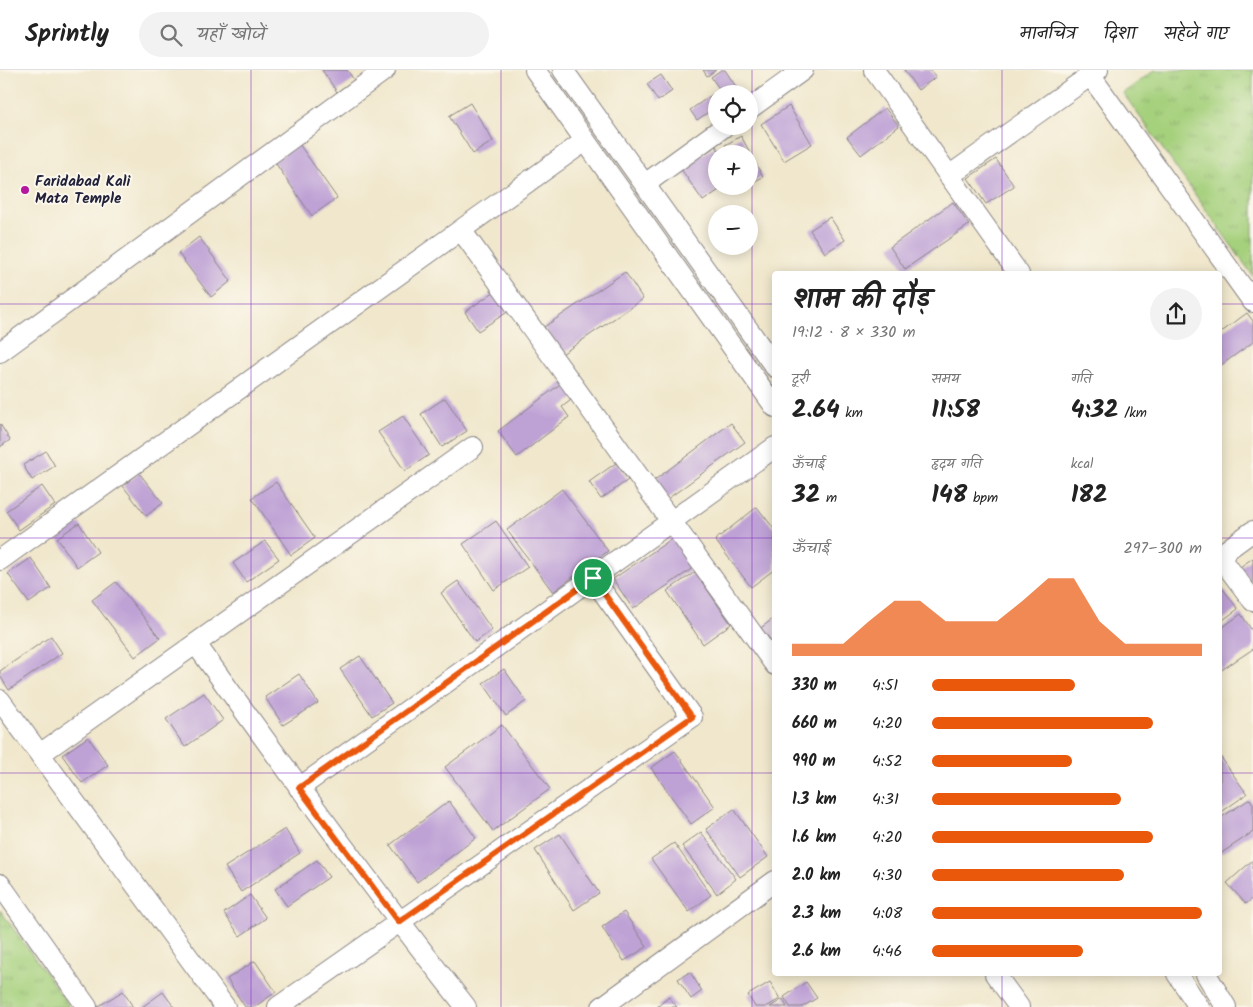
<!DOCTYPE html>
<html lang="hi">
<meta charset="utf-8">
<style>
:root{--surface:#fff;--page:#f2f2f2;--text:#222;--muted:#767676;--line:#e0e0e0;--accent:#ea580c}
body{margin:0;font-family:Kalam,"Playpen Sans Deva",sans-serif;background:var(--page);color:var(--text);height:100vh;display:flex;flex-direction:column;font-size:19px;white-space:nowrap}
*{box-sizing:border-box;margin:0}
p{font-size:16px;color:var(--muted)}
.icon{flex:none;width:28px;height:28px;fill:none;stroke:currentColor;stroke-width:2;stroke-linecap:round;stroke-linejoin:round}
.map{position:relative;flex:1;overflow:hidden}
.sheet{position:absolute;left:772px;top:201px;width:450px;height:705px;display:flex;flex-direction:column;background:var(--surface);border-radius:5px;box-shadow:0 2px 12px #0003}
.sheet>*{flex:none}
.tools{position:absolute;left:708px;top:15px;display:grid;gap:10px}
.tools a{display:grid;place-items:center;width:50px;height:50px;border-radius:50%;background:var(--surface);box-shadow:0 2px 12px #0003;font-size:25px}
.pin{position:absolute;display:grid;place-items:center;width:42px;height:42px;color:#fff;margin:-21px;border:2px solid #fff;border-radius:50%;box-shadow:0 1px 5px #0007}
.round{display:grid;place-items:center;flex:none;width:52px;height:52px;border-radius:26px;background:var(--page)}
.summary{display:flex;align-items:center;justify-content:space-between;height:85px;padding:0 20px}
h1{font-size:28px;font-weight:800;line-height:38px}
.stats{display:grid;grid-template-columns:repeat(3,1fr);gap:8px;height:85px;padding:5px 20px}
.stats div{display:grid;align-content:center}
.stats b{font-size:25px;font-weight:800}
.stats small{font-size:14px;font-weight:400}
.stats p{font-size:14px}
.chart{height:140px;padding:10px 20px}
.chart p{display:flex;justify-content:space-between}
.chart svg{width:100%;height:90px;margin-top:5px;fill:var(--accent);opacity:.7}
ul{padding:0 20px;list-style:none;font-size:16px}
li{display:grid;grid-template-columns:80px 60px 1fr;align-items:center;height:38px}
li i{height:12px;border-radius:6px;background:var(--accent)}
header{display:flex;align-items:center;gap:30px;box-sizing:border-box;height:70px;padding:0 25px;background:var(--surface);border-bottom:1px solid var(--line)}
header strong{font-size:24px}
nav{display:flex;gap:28px;margin-inline-start:auto;font-size:18px}
.search{width:350px;height:45px;background:var(--page);display:flex;align-items:center;gap:12px;box-sizing:border-box;padding:0 18px;border-radius:28px;color:var(--muted);font-size:19px}
.map>svg:first-child{display:block}
.park{fill:url(#park-tufts);stroke:#64795c}
.building{fill:#bea1d5}
.lines{fill:none;stroke-linecap:round;stroke-linejoin:round}
.minor-casing{stroke:#898484;stroke-width:22}
.minor{stroke:#fff;stroke-width:20}
.route-casing{stroke:#fff;stroke-width:10}
.route{stroke:#ea580c;stroke-width:6}
.grid{fill:none;stroke:#7b2cbf;stroke-width:1;stroke-opacity:0.55}
.poi-dot{fill:#b5179e;stroke:#fbf7ec;stroke-width:2}
.labels{text-anchor:middle;stroke-width:4;stroke-linejoin:round;paint-order:stroke}
.poi-label{font-size:15px;font-weight:bold;fill:#22223b;stroke:#fbf7ec;text-anchor:start}
</style>
<header>
<strong>Sprintly</strong>
<div class="search"><svg class="icon" aria-label="search" viewBox="0 0 24 24"><circle cx="10" cy="10" r="6"/><path d="M15 15l6 6"/></svg>यहाँ खोजें</div>
<nav><a>मानचित्र</a><a>दिशा</a><a>सहेजे गए</a></nav>
</header>
<div class="map">
<svg width="1253" height="937" viewBox="0 0 1253 937">
<defs>
<pattern id="park-tufts" width="24" height="20" patternUnits="userSpaceOnUse" patternTransform="scale(1.25)"><rect width="24" height="20" fill="#a5d07c"/><path d="M3 7l-1-3M5 7V3M7 7l1-3M15 17l-1-3M17 17v-4M19 17l1-3" fill="none" stroke="#8eb26c"/></pattern>
</defs>
<rect width="100%" height="100%" fill="#fbf7ec"/>
<filter id="ink" filterUnits="userSpaceOnUse"><feTurbulence type="fractalNoise" baseFrequency=".02" numOctaves="2"/><feDisplacementMap in="SourceGraphic" scale="10" xChannelSelector="R" yChannelSelector="G"/><feConvolveMatrix kernelMatrix="1 2 1 2 8 2 1 2 1" color-interpolation-filters="sRGB"/></filter>
<filter id="wash" filterUnits="userSpaceOnUse"><feTurbulence type="fractalNoise" baseFrequency=".0096" numOctaves="4" result="noise"/><feDisplacementMap in="SourceGraphic" scale="20" xChannelSelector="R" yChannelSelector="G"/><feGaussianBlur stdDeviation="1.12" result="paint"/><feColorMatrix in="noise" values="0 0 0 0 0 0 0 0 0 0 0 0 0 0 0 0 0 1.4 0 .05"/><feComposite in="paint" operator="in"/></filter>
<g filter="url(#wash)">
<rect width="100%" height="100%" fill="#f0e7cc"/>
<path class="park" d="M1155,0H1253V206L1123,23Z
M0,840L70,937H0Z"/>
<g id="blocks">
<path class="building" d="M322,0H347L354,10L337,22Z
M703,0H716L707,6Z
M721,0H725L740,23L723,24L711,7Z
M904,0H930L936,7L918,20Z
M661,5L672,21L658,31L647,14Z
M713,24L716,29V37L697,50L690,40Z
M470,33L493,71L473,84L449,46Z
M789,36L812,74L784,91L761,54Z
M885,38L899,56L861,85L847,67Z
M741,66L763,107L749,114V84H729L725,75Z
M299,74L337,128L312,146L274,91Z
M716,76L721,84H716V116H725L703,131L681,99Z
M996,89L1014,116L986,134L968,108Z
M953,132L969,155L905,199L890,177Z
M830,147L845,170L825,183L810,160Z
M199,167L231,211L211,227L178,183Z
M625,202L643,229L562,284L544,257Z
M495,221L509,241L478,261L465,242Z
M1247,243L1253,251V272L1220,296V263Z
M563,312L575,327L562,337L569,347L517,387L498,361Z
M445,328L467,361L442,377L421,344Z
M403,346L429,385L405,401L378,362Z
M731,353L745,372L666,430L652,412Z
M0,354L10,370L0,377Z
M46,381L55,396L32,410L23,395Z
M616,393L628,410L601,429L589,412Z
M139,403L163,433L146,446L123,416Z
M276,412L315,468L291,485L252,428Z
M42,416L55,435L19,460L6,441Z
M562,419L608,481L553,522L507,460Z
M757,437L775,460V499L751,517L715,470Z
M496,451L528,497L494,520L463,474Z
M79,453L98,482L77,497L57,468Z
M673,468L693,498L633,539L613,509Z
M265,471L279,489L246,512L233,493Z
M31,488L51,518L29,533L8,504Z
M1253,488V514L1240,497Z
M695,502L731,554L703,574L667,521Z
M458,511L492,560L475,572L441,523Z
M116,512L160,568L135,587L92,530Z
M1220,515L1238,539L1220,552Z
M1241,544L1253,562V579L1220,601V559Z
M775,547V576L761,558Z
M51,566L62,583L9,620L0,606V601Z
M360,586L392,633L372,646L340,599Z
M504,599L526,631L506,646L483,613Z
M299,604L318,633L283,655L265,627Z
M204,623L223,650L185,677L166,649Z
M502,655L550,719L493,761L445,697Z
M88,667L108,695L82,713L62,685Z
M675,681L715,737L691,754L651,698Z
M1220,686L1247,724L1220,743Z
M1250,729L1253,734V762L1220,784V748Z
M449,731L476,768L417,812L390,775Z
M734,739L768,787L740,807L706,759Z
M285,759L300,783L241,822L225,797Z
M701,762L736,809L717,824L682,776Z
M560,764L599,823L574,840L535,780Z
M674,773L711,825L689,842L651,789Z
M317,790L329,807L287,836L275,819Z
M1253,790V828L1246,834L1227,813Z
M250,825L266,848L240,866L224,843Z
M624,842L647,877L624,891L602,857Z
M255,891L276,922L254,937H245L227,909Z
M690,902L702,921L691,929L678,909Z
M770,912L780,929L766,937H755L748,925Z
M806,912L817,928L802,937H790L784,927Z
M123,921L133,937H97Z
M163,922L174,937H142Z
M669,927L677,937H657Z
M783,929L787,937H770Z"/>
</g>
</g>
<g filter="url(#ink)">
<use href="#blocks" fill-opacity="0" stroke="#898484" stroke-width="1"/>
<g class="lines">
<defs>
<path id="minor" d="M535,0L775,337
M563,0L775,297
M874,0L1019,204
M1090,5L1253,232
M749,39L803,0
M949,106L1098,0
M645,114L725,56
M461,160L775,595
M0,282L385,0
M1220,485L1253,461
M1220,487L1253,531
M0,490L585,71
M196,574C284,697 372,818 466,937
M0,630L225,937
M40,684L473,377
M299,718L775,377
M0,814L87,937
M995,904L1019,937
M1177,904L1199,937
M1206,904L1226,937
M278,937L692,647L593,508
M602,937L775,811"/>
</defs>
<use href="#minor" class="minor-casing"/>
<use href="#minor" class="minor"/>
</g>
</g>
<g class="lines" filter="url(#ink)">
<defs>
<path id="route" d="M593,508L692,647L399,852L299,718Z"/>
</defs>
<use href="#route" class="route-casing"/>
<use href="#route" class="route"/>
</g>
<path class="grid" d="M251,0V937M501,0V937M752,0V937M1002,0V204M0,234H775M1220,234H1253M0,468H775M1220,468H1253M0,703H775M1220,703H1253M1002,904V937"/>
<circle class="poi-dot" cx="25" cy="120" r="5"/>
<g class="labels">
<g class="poi-label">
<text x="35" y="116">Faridabad Kali<tspan x="35" dy="17">Mata Temple</tspan></text>
</g>
</g>
</svg>
<div class="tools">
<a><svg class="icon" aria-label="locate" viewBox="0 0 24 24"><circle cx="12" cy="12" r="6"/><path d="M12 2v4M12 18v4M2 12h4M18 12h4"/></svg></a>
<a>+</a>
<a>−</a>
</div>
<div class="pin" style="left:593px;top:508px;background:#1e9e55"><svg class="icon" aria-label="arrive" viewBox="0 0 24 24"><path d="M6 21V4h12l-3 4 3 4H6"/></svg></div>
<section class="sheet">
<div class="summary"><div><h1>शाम की दौड़</h1><p>19:12 · 8 × 330 m</p></div><a class="round"><svg class="icon" aria-label="share" viewBox="0 0 24 24"><path d="M12 15V3M7 8l5-5 5 5M5 13v7h14v-7"/></svg></a></div>
<div class="stats">
<div><p>दूरी</p><b>2.64<small> km</small></b></div>
<div><p>समय</p><b>11:58</b></div>
<div><p>गति</p><b>4:32<small> /km</small></b></div>
</div>
<div class="stats">
<div><p>ऊँचाई</p><b>32<small> m</small></b></div>
<div><p>हृदय गति</p><b>148<small> bpm</small></b></div>
<div><p>kcal</p><b>182</b></div>
</div>
<div class="chart"><p><span>ऊँचाई</span>297–300 m</p>
<svg viewBox="0 0 160 44" preserveAspectRatio="none"><path d="M0 44V38L10 38L20 38L30 27L40 17L50 17L60 27L70 27L80 27L90 17L100 6L110 6L120 27L130 38L140 38L150 38L160 38V44z"/></svg>
</div>
<ul>
<li><b>330 m</b>4:51<i style="width:53%"></i></li>
<li><b>660 m</b>4:20<i style="width:82%"></i></li>
<li><b>990 m</b>4:52<i style="width:52%"></i></li>
<li><b>1.3 km</b>4:31<i style="width:70%"></i></li>
<li><b>1.6 km</b>4:20<i style="width:82%"></i></li>
<li><b>2.0 km</b>4:30<i style="width:71%"></i></li>
<li><b>2.3 km</b>4:08<i style="width:100%"></i></li>
<li><b>2.6 km</b>4:46<i style="width:56%"></i></li>
</ul>
</section>
</div>
